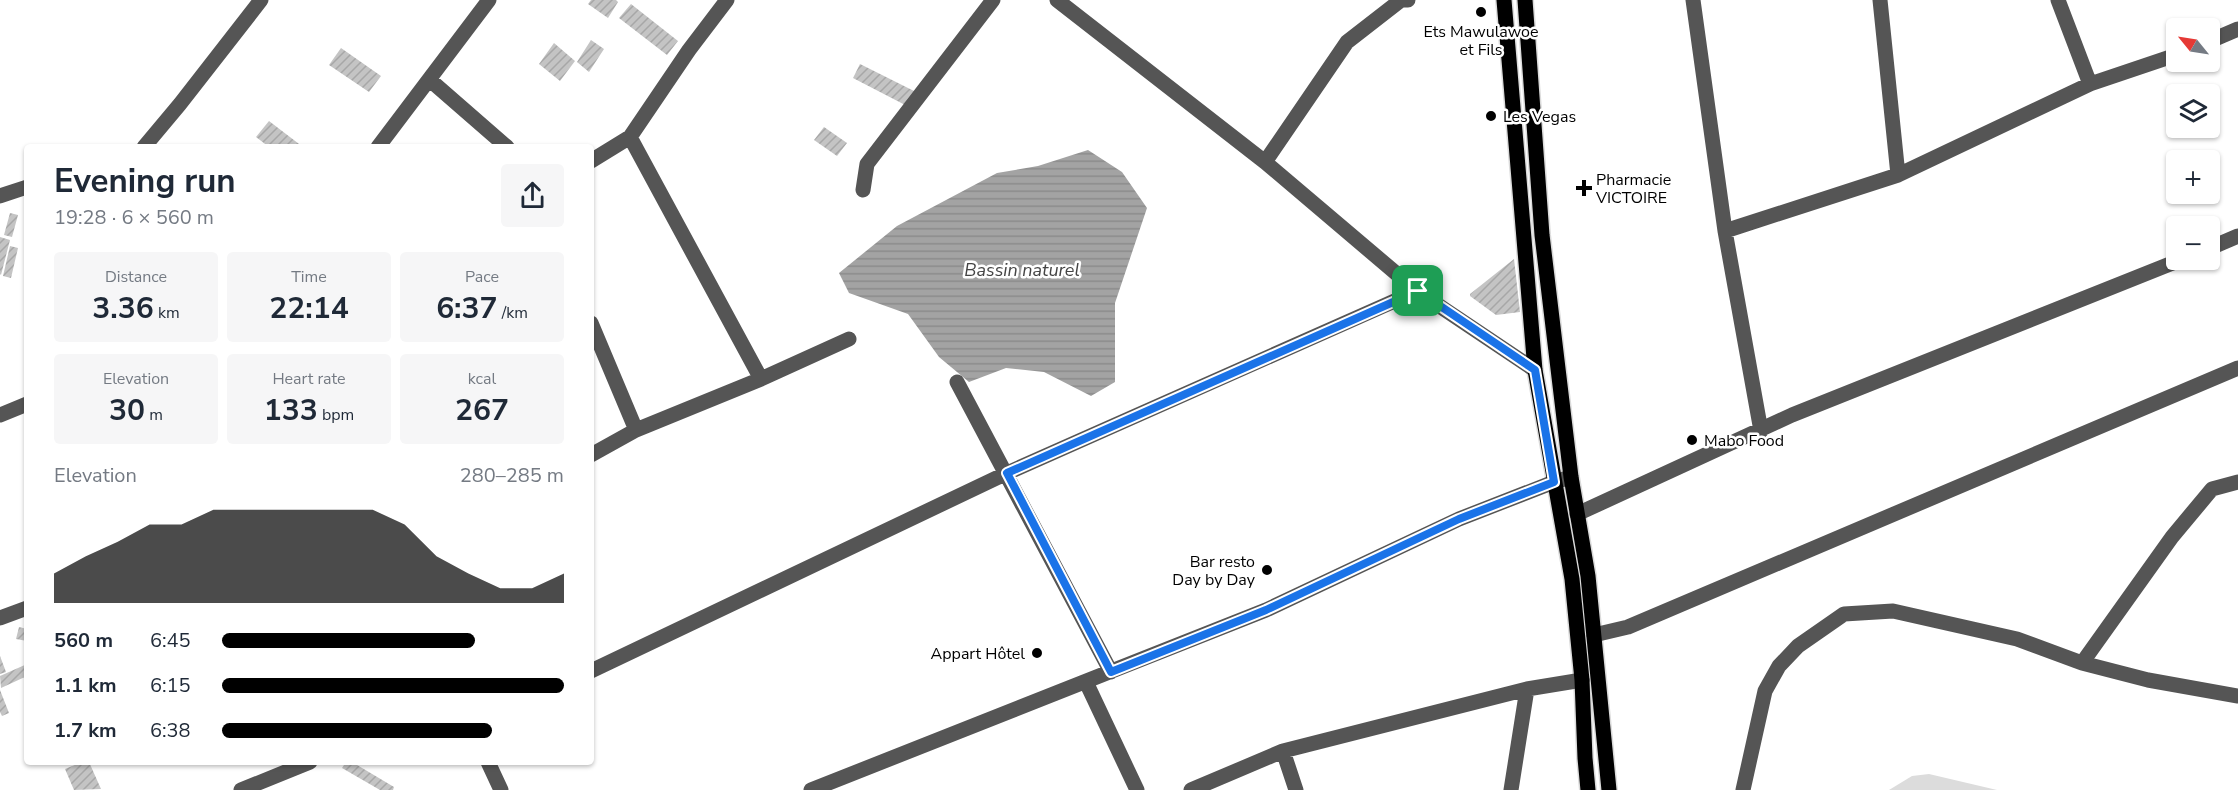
<!DOCTYPE html>
<meta charset="utf-8">
<style>
:root{--surface:#fff;--page:#f6f6f7;--text:#1f2937;--muted:#747a83;--accent:#000}
body{margin:0;font-family:"Nunito Sans",sans-serif;background:var(--page);color:var(--text);height:100vh;display:flex;flex-direction:column;font-size:22px;white-space:nowrap}
*{box-sizing:border-box;margin:0}
p{font-size:20px;color:var(--muted)}
.icon{flex:none;width:33px;height:33px;fill:none;stroke:currentColor;stroke-width:2;stroke-linecap:round;stroke-linejoin:round}
.map{position:relative;flex:1;overflow:hidden}
.drawer{position:absolute;left:24px;top:144px;width:570px;height:621px;display:flex;flex-direction:column;background:var(--surface);border-radius:6px;box-shadow:0 2px 4px #0004}
.drawer>*{flex:none}
.needle{width:39px;rotate:300deg}
.fabs{position:absolute;left:2166px;top:18px;display:grid;gap:12px}
.fabs a{display:grid;place-items:center;width:54px;height:54px;border-radius:6px;background:var(--surface);box-shadow:0 2px 4px #0004;font-size:30px}
.pin{position:absolute;display:grid;place-items:center;width:51px;height:51px;color:#fff;margin:-26px;border-radius:12px;box-shadow:0 3px 9px #0006}
.round{display:grid;place-items:center;flex:none;width:63px;height:63px;border-radius:6px;background:var(--page)}
.head{display:flex;align-items:center;justify-content:space-between;height:102px;padding:0 30px}
h1{font-size:33px;font-weight:700;line-height:45px}
.metrics{display:grid;grid-template-columns:repeat(3,1fr);gap:9px;height:102px;padding:6px 30px}
.metrics div{display:grid;align-content:center;border-radius:6px;background:var(--page);text-align:center}
.metrics b{font-size:30px;font-weight:700}
.metrics small{font-size:16px;font-weight:400}
.metrics p{font-size:16px}
.chart{height:168px;padding:12px 30px}
.chart p{display:flex;justify-content:space-between}
.chart svg{width:100%;height:108px;margin-top:6px;fill:var(--accent);opacity:.7}
ul{padding:0 30px;list-style:none;font-size:20px}
li{display:grid;grid-template-columns:96px 72px 1fr;align-items:center;height:45px}
li i{height:15px;border-radius:8px;background:var(--accent)}
.map>svg:first-child{display:block}
.green{fill:#dcdcdc}
.water{fill:url(#water-rules)}
.building{fill:url(#building-hatch)}
.lines{fill:none;stroke-linecap:round;stroke-linejoin:round}
.major-casing{stroke:#dbdbdb;stroke-width:18}
.minor{stroke:#555;stroke-width:15}
.major{stroke:#000;stroke-width:15}
.route-casing{stroke:#fff;stroke-width:12}
.route{stroke:#1a73e8;stroke-width:8}
.poi-dot{fill:#000;stroke:#fff;stroke-width:2}
.labels{text-anchor:middle;stroke-width:5;stroke-linejoin:round;paint-order:stroke}
.poi-label{font-size:16px;fill:#000;stroke:#fff;text-anchor:start}
.water-label{font-size:18px;font-style:italic;fill:#444;stroke:#fff}
</style>
<div class="map">
<svg width="2238" height="790" viewBox="0 0 2238 790">
<defs>
<pattern id="water-rules" width="6" height="5" patternUnits="userSpaceOnUse" patternTransform="scale(1.5)"><rect width="6" height="5" fill="#a3a3a3"/><path d="M0 2.5h6" fill="none" stroke="#8b8b8b"/></pattern>
<pattern id="building-hatch" width="6" height="6" patternUnits="userSpaceOnUse" patternTransform="scale(1.5)"><rect width="6" height="6" fill="#c4c4c4"/><path d="M-1 1l2-2M0 6l6-6M5 7l2-2" fill="none" stroke="#a7a7a7"/></pattern>
</defs>
<rect width="100%" height="100%" fill="#fff"/>
<path class="green" d="M1929,774L1997,790H1889L1912,776Z"/>
<path class="water" d="M1088,150L1122,172L1147,208L1115,303V382L1091,396L1044,372L1006,368L969,382L939,357L908,314L849,293L839,273L897,226L997,173L1038,166Z"/>
<path class="building" d="M591,0H616L618,2L608,18L588,4Z
M631,4L678,41L667,55L619,18Z
M591,40L604,49L589,72L577,62Z
M554,43L575,61L560,81L539,64Z
M341,48L381,76L369,92L329,65Z
M860,64L916,92L909,107L853,78Z
M269,121L303,147H269L256,137Z
M824,127L847,143L837,156L814,140Z
M10,213L18,215L12,237L4,235Z
M0,237L10,240L1,275L0,274Z
M10,246L18,248L11,278L3,276Z
M1514,259L1520,312L1496,315L1470,296V294Z
M19,627L27,629V641L16,639Z
M0,656L6,672L0,674Z
M27,664V676L1,688L0,676Z
M0,690L9,713L2,716L0,712Z
M82,762H89L101,789L74,790L65,769Z
M346,762H352L394,787L393,790H380L342,768Z"/>
<g class="lines">
<defs>
<path id="major" d="M1504,0L1535,370L1572,579L1582,680L1585,758L1588,790
M1525,0L1542,235L1571,477L1588,576L1609,790"/>
</defs>
<use href="#major" class="major-casing"/>
<path class="minor" d="M1057,0L1265,162L1417,291L1535,370
M1693,0L1725,231L1761,431
M1880,0L1898,175
M2058,0L2090,84
M2210,41L2238,29
M430,80L507,147
M630,137L761,379
M144,147L180,104L261,0
M378,147L489,0
M591,161L630,137L689,50L727,0
M1265,162L1347,42L1401,0H1408
M863,190L867,164L993,0
M0,196L27,187
M1725,231L1898,175L2090,84L2176,55
M2210,248L2238,236
M591,323L636,430
M957,382L1111,672
M0,415L27,404
M591,455L636,430L761,379L849,339
M1577,514L1792,415L2180,260
M0,618L27,608
M1594,635L1628,627L2238,368
M2082,663L2172,537L2212,489L2238,482
M591,671L1007,473L1417,291
M1086,682L1137,790
M1283,751L1296,790
M488,762L501,790
M241,790L310,762
M811,790L1266,610L1459,519L1554,482L1571,477
M1191,790L1283,751L1527,689L1582,680
M1511,790L1527,689
M1743,790L1765,691L1779,666L1798,646L1844,614L1893,611L2017,639L2082,663L2148,680L2238,696"/>
<use href="#major" class="major"/>
</g>
<g class="lines">
<defs>
<path id="route" d="M1418,291L1535,370L1554,482L1459,519L1266,610L1111,672L1007,473Z"/>
</defs>
<use href="#route" class="route-casing"/>
<use href="#route" class="route"/>
</g>
<g class="poi-dot">
<circle cx="1481" cy="12" r="6"/>
<circle cx="1491" cy="116" r="6"/>
<path d="M1581 179h6v6h6v6h-6v6h-6v-6h-6v-6h6z"/>
<circle cx="1692" cy="440" r="6"/>
<circle cx="1267" cy="570" r="6"/>
<circle cx="1037" cy="653" r="6"/>
</g>
<g class="labels">
<g class="poi-label">
<text x="1481" y="37" text-anchor="middle">Ets Mawulawoe<tspan x="1481" dy="18">et Fils</tspan></text>
<text x="1503" y="122">Les Vegas</text>
<text x="1596" y="185">Pharmacie<tspan x="1596" dy="18">VICTOIRE</tspan></text>
<text x="1704" y="446">Mabo Food</text>
<text x="1255" y="567" text-anchor="end">Bar resto<tspan x="1255" dy="18">Day by Day</tspan></text>
<text x="1025" y="659" text-anchor="end">Appart Hôtel</text>
</g>
<g class="water-label">
<text x="1022" y="276">Bassin naturel</text>
</g>
</g>
</svg>
<div class="fabs">
<a><svg class="needle" viewBox="-14 -14 28 28"><path d="M0-13l5 13h-10z" fill="#e53935"/><path d="M0 13l5-13h-10z" fill="#747a83"/></svg></a>
<a><svg class="icon" aria-label="layers" viewBox="0 0 24 24"><path d="M12 4l9 5-9 5-9-5zM3 14l9 5 9-5"/></svg></a>
<a>+</a>
<a>−</a>
</div>
<div class="pin" style="left:1418px;top:291px;background:#1e9e55"><svg class="icon" aria-label="arrive" viewBox="0 0 24 24"><path d="M6 21V4h12l-3 4 3 4H6"/></svg></div>
<section class="drawer">
<div class="head"><div><h1>Evening run</h1><p>19:28 · 6 × 560 m</p></div><a class="round"><svg class="icon" aria-label="share" viewBox="0 0 24 24"><path d="M12 15V3M7 8l5-5 5 5M5 13v7h14v-7"/></svg></a></div>
<div class="metrics">
<div><p>Distance</p><b>3.36<small> km</small></b></div>
<div><p>Time</p><b>22:14</b></div>
<div><p>Pace</p><b>6:37<small> /km</small></b></div>
</div>
<div class="metrics">
<div><p>Elevation</p><b>30<small> m</small></b></div>
<div><p>Heart rate</p><b>133<small> bpm</small></b></div>
<div><p>kcal</p><b>267</b></div>
</div>
<div class="chart"><p><span>Elevation</span>280–285 m</p>
<svg viewBox="0 0 160 44" preserveAspectRatio="none"><path d="M0 44V32L10 25L20 19L30 12L40 12L50 6L60 6L70 6L80 6L90 6L100 6L110 12L120 25L130 32L140 38L150 38L160 32V44z"/></svg>
</div>
<ul>
<li><b>560 m</b>6:45<i style="width:74%"></i></li>
<li><b>1.1 km</b>6:15<i style="width:100%"></i></li>
<li><b>1.7 km</b>6:38<i style="width:79%"></i></li>
</ul>
</section>
</div>
